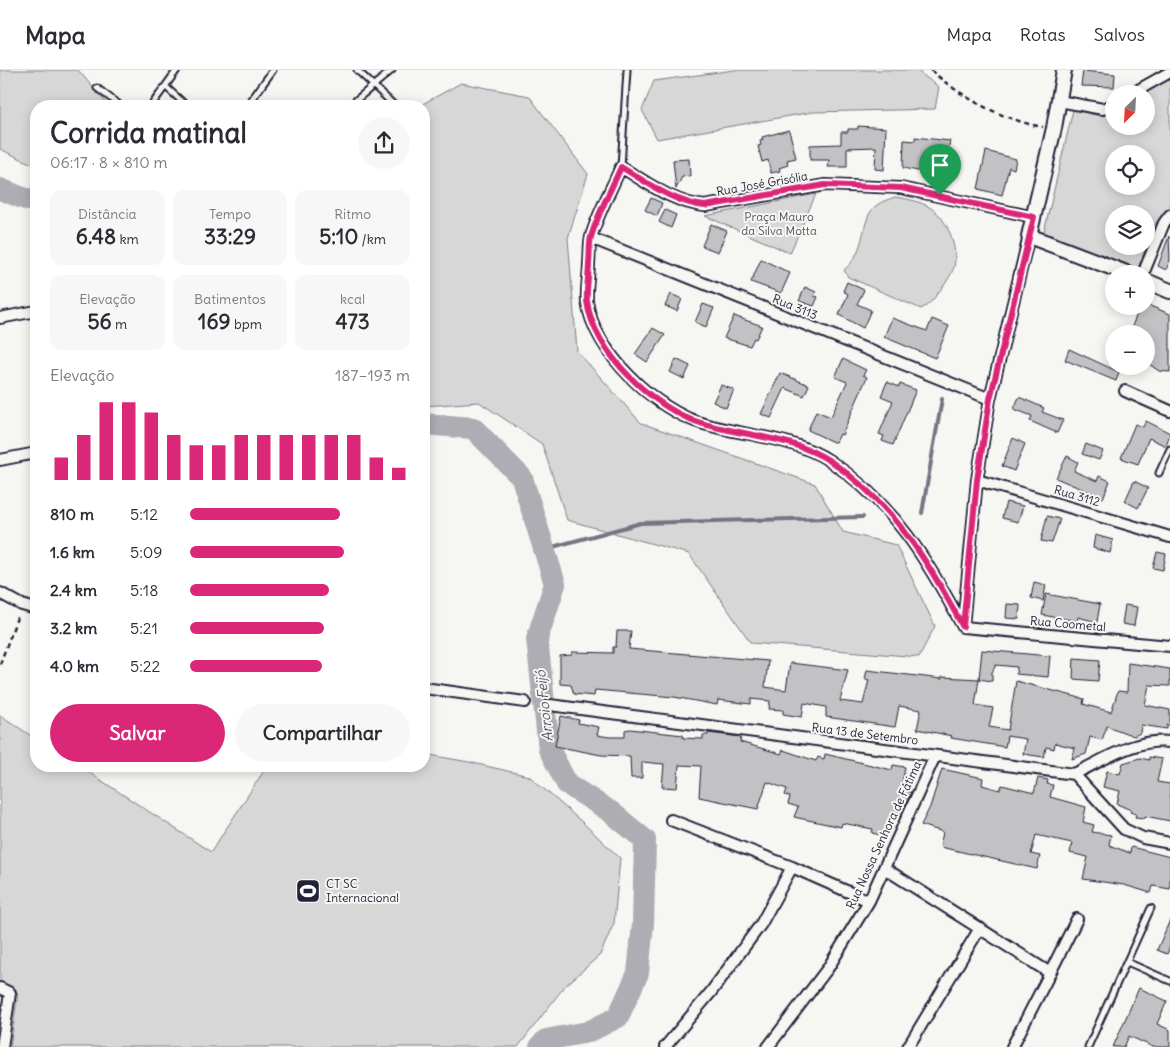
<!DOCTYPE html>
<html lang="pt">
<meta charset="utf-8">
<style>
:root{--surface:#fff;--page:#f7f7f7;--text:#2b2b33;--muted:#7c7c81;--line:#e1e1e2;--accent:#db2777}
body{margin:0;font-family:Delius,sans-serif;background:var(--page);color:var(--text);height:100vh;display:flex;flex-direction:column;font-size:19px;white-space:nowrap}
*{box-sizing:border-box;margin:0}
p{font-size:16px;color:var(--muted)}
.icon{flex:none;width:28px;height:28px;fill:none;stroke:currentColor;stroke-width:2;stroke-linecap:round;stroke-linejoin:round}
.map{position:relative;flex:1;overflow:hidden}
.drawer{position:absolute;left:30px;top:30px;width:400px;height:672px;display:flex;flex-direction:column;background:var(--surface);border-radius:20px;box-shadow:0 2px 12px #0003}
.drawer>*{flex:none}
.needle{width:32px;rotate:204deg}
.tools{position:absolute;left:1105px;top:15px;display:grid;gap:10px}
.tools a{display:grid;place-items:center;width:50px;height:50px;border-radius:50%;background:var(--surface);box-shadow:0 2px 12px #0003;font-size:25px}
.pin{position:absolute;display:grid;place-items:center;width:42px;height:42px;color:#fff;margin:-51px -21px;border-radius:50% 50% 50% 0;rotate:-45deg;box-shadow:0 0 5px #0007}
.pin .icon{rotate:45deg}
.round{display:grid;place-items:center;flex:none;width:52px;height:52px;border-radius:26px;background:var(--page)}
.overview{display:flex;align-items:center;justify-content:space-between;height:85px;padding:0 20px}
h1{font-size:28px;font-weight:700;line-height:38px}
.figures{display:grid;grid-template-columns:repeat(3,1fr);gap:8px;height:85px;padding:5px 20px}
.figures div{display:grid;align-content:center;border-radius:12px;background:var(--page);text-align:center}
.figures b{font-size:21px;font-weight:700}
.figures small{font-size:14px;font-weight:400}
.figures p{font-size:14px}
.chart{height:140px;padding:10px 20px}
.chart p{display:flex;justify-content:space-between}
.chart svg{width:100%;height:90px;margin-top:5px;stroke:var(--accent);stroke-width:6}
.button{display:flex;gap:10px;margin-top:auto;padding:10px 20px}
.button a{flex:1;height:58px;border-radius:30px;background:var(--accent);color:#fff;font-size:20px;font-weight:700;line-height:58px;text-align:center}
.button a+a{background:var(--page);color:var(--text)}
ul{padding:0 20px;list-style:none;font-size:16px}
li{display:grid;grid-template-columns:80px 60px 1fr;align-items:center;height:38px}
li i{height:12px;border-radius:6px;background:var(--accent)}
header{display:flex;align-items:center;gap:30px;box-sizing:border-box;height:70px;padding:0 25px;background:var(--surface);border-bottom:1px solid var(--line)}
header strong{font-size:24px}
nav{display:flex;gap:28px;margin-inline-start:auto;font-size:18px}
.map>svg:first-child{display:block}
.green{fill:#d7d7d7;stroke:#7c7c89;fill-rule:evenodd}
.lines{fill:none;stroke-linecap:round;stroke-linejoin:round}
.stream{stroke:#757583;stroke-width:4}
.river{stroke:#adadb3;stroke-width:22}
.building{fill:#c2c2c4;stroke:#22223b}
.service-casing{stroke:#22223b;stroke-width:9}
.minor-casing{stroke:#22223b;stroke-width:14}
.tertiary-casing{stroke:#22223b;stroke-width:18}
.path{stroke:#22223b;stroke-width:2.5;stroke-dasharray:5 4;stroke-linecap:butt}
.service{stroke:#f6f6f2;stroke-width:5}
.minor{stroke:#f6f6f2;stroke-width:10}
.tertiary{stroke:#f6f6f2;stroke-width:14}
.route-casing{stroke:#fff;stroke-width:10}
.route{stroke:#db2777;stroke-width:6}
.labels{text-anchor:middle;stroke-width:4;stroke-linejoin:round;paint-order:stroke}
.street-label{font-size:12px;fill:#22223b;stroke:#f6f6f2}
.park-label{font-size:12px;fill:#4f4f62;stroke:#f6f6f2}
.poi-label{font-size:12px;fill:#22223b;stroke:#f6f6f2;text-anchor:start}
.water-label{font-size:14px;font-style:italic;fill:#535365;stroke:#f6f6f2}
</style>
<header>
<strong>Mapa</strong>
<nav><a>Mapa</a><a>Rotas</a><a>Salvos</a></nav>
</header>
<div class="map">
<svg width="1170" height="977" viewBox="0 0 1170 977">
<rect width="100%" height="100%" fill="#f6f6f2"/>
<filter id="ink" filterUnits="userSpaceOnUse"><feTurbulence type="fractalNoise" baseFrequency=".02" numOctaves="2"/><feDisplacementMap in="SourceGraphic" scale="10" xChannelSelector="R" yChannelSelector="G"/><feConvolveMatrix kernelMatrix="1 2 1 2 8 2 1 2 1" color-interpolation-filters="sRGB"/></filter>
<g filter="url(#ink)">
<path class="green" d="M0,0H78L109,36H36V96L0,79Z
M734,0H916L939,17L935,39L813,42L657,69L642,40L654,11Z
M1170,8V136L1155,154L1137,201L1044,162L1073,40L1101,46L1114,39V56H1146V24H1141ZM1114,84H1146V116H1114ZM1114,144H1146V176H1114Z
M461,13L529,26L588,104L568,168L577,281L641,353L815,414L843,462L896,475L935,556L919,587L751,573L689,484L567,450L542,374L479,332L424,336V36H419Z
M816,124L790,183L705,146Z
M895,127C909,129 924,132 935,141C949,153 958,179 954,197C951,206 944,216 938,223C933,230 929,235 921,239L848,207L844,200C868,181 859,148 877,135C882,131 890,129 895,127Z
M0,645L36,669V696H79L211,782L267,696H424V684L469,692L529,706L582,752L620,788L614,853L600,885L564,917L518,977H10L18,923L0,915Z"/>
<g class="lines">
<path class="stream" d="M922,443L942,329
M545,479L641,453L863,447"/>
<path class="river" d="M0,119L28,130L36,128
M424,354L473,358L522,408L555,514L537,569L549,679L567,714L611,742L645,770L643,854L638,903L618,947L588,962L546,970L540,977"/>
</g>
<path class="building" d="M1083,1L1115,4L1114,17L1081,16Z
M858,56L886,58L884,100L875,99L876,77L847,78V97H828L829,90H810V75L841,74V62H848V59H858Z
M789,60L796,88L787,90L788,95L779,98L780,101L771,103L768,90L762,92L758,76L761,75L760,71L763,70L762,67Z
M915,67L950,71L943,102L924,98L923,102L903,98L904,70L915,71Z
M986,81L1016,89L1014,99L1009,97L1002,125L978,119Z
M689,89L690,106L682,107L676,119L673,90Z
M651,128L662,133L657,146L645,140Z
M665,140L676,145L671,158L659,152Z
M711,154L727,161L718,182L702,176Z
M1169,166L1170,190L1166,200L1158,196Z
M761,189L790,203L781,223L751,212Z
M847,212L864,220L857,234L871,240L863,258L839,245L848,224L843,221Z
M805,217L816,222L814,226L818,227L814,236L799,231Z
M671,224L682,229L677,241L665,236Z
M703,234L714,238L706,257L695,252Z
M1140,236H1150L1170,244V302L1159,301L1146,292V274L1149,268L1146,264L1131,259Z
M734,246L762,256L756,269L754,268L750,276L724,268Z
M892,248L927,261L932,249L949,256L935,288L884,267Z
M653,258L665,265L647,292L635,284Z
M1069,279L1119,302L1116,311L1065,290Z
M676,289L690,296L684,309L670,302Z
M843,289L866,300L863,305L867,307L842,365L840,364L836,372H833L808,360L816,341L831,347L847,312L835,307Z
M780,303L809,315L804,326L785,318L771,348L761,344Z
M887,312L899,317L900,314L916,320L893,375L882,371L884,366L879,364L893,331L881,326Z
M721,315L734,320L726,338L713,332Z
M1019,327L1044,338L1042,342L1063,350L1057,363L1030,351L1032,346L1014,339Z
M1146,351L1170,363L1166,376L1149,368L1138,394L1121,388L1135,354L1143,357Z
M1013,368L1025,374L1014,401L1002,396Z
M1086,374L1103,381L1099,390L1082,384Z
M1067,386L1078,392L1074,401L1097,411L1099,406L1110,411L1103,428L1056,408Z
M1134,411L1148,418L1138,438L1125,431Z
M1006,432L1023,436L1018,452L1002,448Z
M1047,446L1060,449L1052,473L1041,471Z
M1095,465L1113,470L1110,483L1093,478Z
M1157,482L1166,484L1163,500L1153,498Z
M1034,512L1046,515L1043,531L1031,528Z
M1046,524L1100,534L1097,552L1078,547L1077,551L1042,545Z
M1007,534L1020,535L1019,549L1006,548Z
M1125,535L1137,537L1134,556L1122,554Z
M617,561H631L629,579L768,591L765,617L786,620L790,593L848,600L840,631L863,634L869,610L865,609L867,600L942,609V607L979,609L975,635L993,638L989,657L1008,660L1016,611L1084,629L1083,634L1111,642L1118,621L1127,622L1128,593L1170,599V616L1149,615L1145,635L1170,640V655H1167V659L1141,655L1140,663L1134,666L1107,656L1102,670L1090,667L1086,684L1072,689L1075,678L1055,673L1054,679L1046,677L1044,687L1023,684L1026,669L1007,666L1005,677L951,668L952,666L917,659L921,640L899,636L895,657L826,647V637L804,633L802,647L783,644V640L769,639L770,631L751,629V634L718,630L717,635L674,627L595,620L594,626L574,624L571,615L560,614V586L572,585V582L613,583V577H616Z
M982,580L1050,586L1048,607L1016,604L1017,597L996,595L992,602V611L979,609Z
M1074,588L1100,590L1098,611L1073,609Z
M561,646L579,650L578,653L599,657L597,665L609,667H625V660L630,659L683,665V668L703,669V665H708V663L741,667L740,672L781,684L783,680L816,691L818,687L824,689L825,684L892,700L893,695L905,697L901,720L911,722L906,734L901,733L896,750L889,749L885,766L872,763L873,759L842,753L841,757L794,747L798,737L788,734L790,727L785,725L787,719L767,712L758,739L699,727L701,696L679,695L677,718L662,717L664,694L642,692V708H631L630,686L601,685L555,676Z
M1149,687L1162,689L1157,712L1170,714V751L1145,746V748L1135,747L1136,744L1130,742L1131,740L1117,734L1120,721L1103,717L1107,701L1120,704L1123,693L1140,688L1149,690Z
M942,699L983,708L982,715L1000,720L1002,715L1034,723L1038,708L1048,710L1047,714L1053,715L1050,727L1086,737L1083,752L1094,755L1092,762L1111,765L1109,775L1130,783L1131,777L1170,787V819L1153,816L1151,823L1124,815L1083,809L1088,787L1070,783L1072,773L1036,765L1031,784L1040,786L1037,799L940,777L943,762L921,755L930,737Z
M1170,850V876L1167,884L1157,880Z
M1139,918L1167,931L1157,954L1170,960V977H1153L1129,966L1124,977H1113Z"/>
<g class="lines">
<defs>
<path id="service" d="M357,0L395,36
M166,17L187,36
M97,18L121,36
M151,36L177,0
M247,36L273,0
M349,36L392,0
M621,97L627,0
M1159,403L1170,379
M1127,892L1170,911
M1088,977L1151,838"/>
<path id="minor" d="M1131,24L1170,2
M1059,31L1103,39L1114,34
M591,168L990,329
M1143,204L1164,153L1170,145
M0,248L36,241
M1125,321L1170,341
M0,390L36,383
M977,410L1170,467
M0,523L22,535L36,539
M963,556L977,410L990,329L1029,166
M963,557C928,491 894,434 830,391C793,367 745,366 704,354C656,341 593,281 587,231C586,219 589,205 589,193C590,185 589,175 591,167C598,143 611,120 621,97C648,113 673,133 705,136L825,115L901,118L1034,147
M963,557L1170,576
M424,618L525,632
M550,635L1074,704C1104,690 1135,668 1170,672
M1074,704L1124,759L1143,768L1170,773
M671,750L792,797L869,831
M884,798L1050,903L1077,849
M0,918L10,923L2,977
M665,977L711,922L761,854L792,797
M768,977L828,898L869,831L935,686
M908,977L980,858
M1012,977L1050,903"/>
<path id="tertiary" d="M1064,0L1054,58L1029,166L1129,204
M1146,211L1170,221"/>
</defs>
<use href="#service" class="service-casing"/>
<use href="#minor" class="minor-casing"/>
<use href="#tertiary" class="tertiary-casing"/>
<path class="path" d="M931,0C960,27 1003,50 1043,57
M0,594L18,545"/>
<use href="#service" class="service"/>
<use href="#minor" class="minor"/>
<use href="#tertiary" class="tertiary"/>
</g>
</g>
<g class="lines" filter="url(#ink)">
<defs>
<path id="route" d="M621,97C648,113 674,133 705,136L825,115L901,118L1034,147L990,329L977,410L963,557C928,491 894,434 830,391C793,367 745,366 704,354C656,341 593,282 587,231C586,219 589,205 589,193C590,185 589,174 591,167C598,143 611,120 621,97Z"/>
</defs>
<use href="#route" class="route-casing"/>
<use href="#route" class="route"/>
</g>
<defs>
<symbol id="stadium-square" viewBox="-11 -11 22 22"><rect x="-9" y="-9" width="18" height="18" rx="4" fill="#22223b" stroke="#f6f6f2"/><path d="M0-5a6.5 5 0 1 0 0 10a6.5 5 0 1 0 0-10ZM-3.5-1.8h7v3.6h-7Z" fill="#fff"/></symbol>
</defs>
<g fill-rule="evenodd">
<use href="#stadium-square" x="294" y="807" width="28" height="28"/>
</g>
<g class="labels">
<g class="street-label">
<text transform="translate(762 114) rotate(-10)" y="4">Rua José Grisólia</text>
<text transform="translate(795 237) rotate(22)" y="4">Rua 3113</text>
<text transform="translate(1077 426) rotate(16)" y="4">Rua 3112</text>
<text transform="translate(1068 554) rotate(5)" y="4">Rua Coometal</text>
<text transform="translate(865 664) rotate(7)" y="4">Rua 13 de Setembro</text>
<text transform="translate(884 765) rotate(-65)" y="4">Rua Nossa Senhora de Fátima</text>
</g>
<g class="park-label">
<text x="779" y="151">Praça Mauro<tspan x="779" dy="14">da Silva Motta</tspan></text>
</g>
<g class="poi-label">
<text x="326" y="818">CT SC<tspan x="326" dy="14">Internacional</tspan></text>
</g>
<g class="water-label">
<text transform="translate(544 636) rotate(-96)" y="5">Arroio Feijó</text>
</g>
</g>
</svg>
<div class="tools">
<a><svg class="needle" viewBox="-14 -14 28 28"><path d="M0-13l5 13h-10z" fill="#e53935"/><path d="M0 13l5-13h-10z" fill="#7c7c81"/></svg></a>
<a><svg class="icon" aria-label="locate" viewBox="0 0 24 24"><circle cx="12" cy="12" r="6"/><path d="M12 2v4M12 18v4M2 12h4M18 12h4"/></svg></a>
<a><svg class="icon" aria-label="layers" viewBox="0 0 24 24"><path d="M12 4l9 5-9 5-9-5zM3 14l9 5 9-5"/></svg></a>
<a>+</a>
<a>−</a>
</div>
<div class="pin" style="left:940px;top:125px;background:#1e9e55"><svg class="icon" aria-label="arrive" viewBox="0 0 24 24"><path d="M6 21V4h12l-3 4 3 4H6"/></svg></div>
<section class="drawer">
<div class="overview"><div><h1>Corrida matinal</h1><p>06:17 · 8 × 810 m</p></div><a class="round"><svg class="icon" aria-label="share" viewBox="0 0 24 24"><path d="M12 15V3M7 8l5-5 5 5M5 13v7h14v-7"/></svg></a></div>
<div class="figures">
<div><p>Distância</p><b>6.48<small> km</small></b></div>
<div><p>Tempo</p><b>33:29</b></div>
<div><p>Ritmo</p><b>5:10<small> /km</small></b></div>
</div>
<div class="figures">
<div><p>Elevação</p><b>56<small> m</small></b></div>
<div><p>Batimentos</p><b>169<small> bpm</small></b></div>
<div><p>kcal</p><b>473</b></div>
</div>
<div class="chart"><p><span>Elevação</span>187–193 m</p>
<svg viewBox="0 0 160 44" preserveAspectRatio="none"><path d="M5 44V33M15 44V22M25 44V6M35 44V6M45 44V11M55 44V22M65 44V27M75 44V27M85 44V22M95 44V22M105 44V22M115 44V22M125 44V22M135 44V22M145 44V33M155 44V38"/></svg>
</div>
<ul>
<li><b>810 m</b>5:12<i style="width:68%"></i></li>
<li><b>1.6 km</b>5:09<i style="width:70%"></i></li>
<li><b>2.4 km</b>5:18<i style="width:63%"></i></li>
<li><b>3.2 km</b>5:21<i style="width:61%"></i></li>
<li><b>4.0 km</b>5:22<i style="width:60%"></i></li>
</ul>
<div class="button"><a>Salvar</a><a>Compartilhar</a></div>
</section>
</div>
